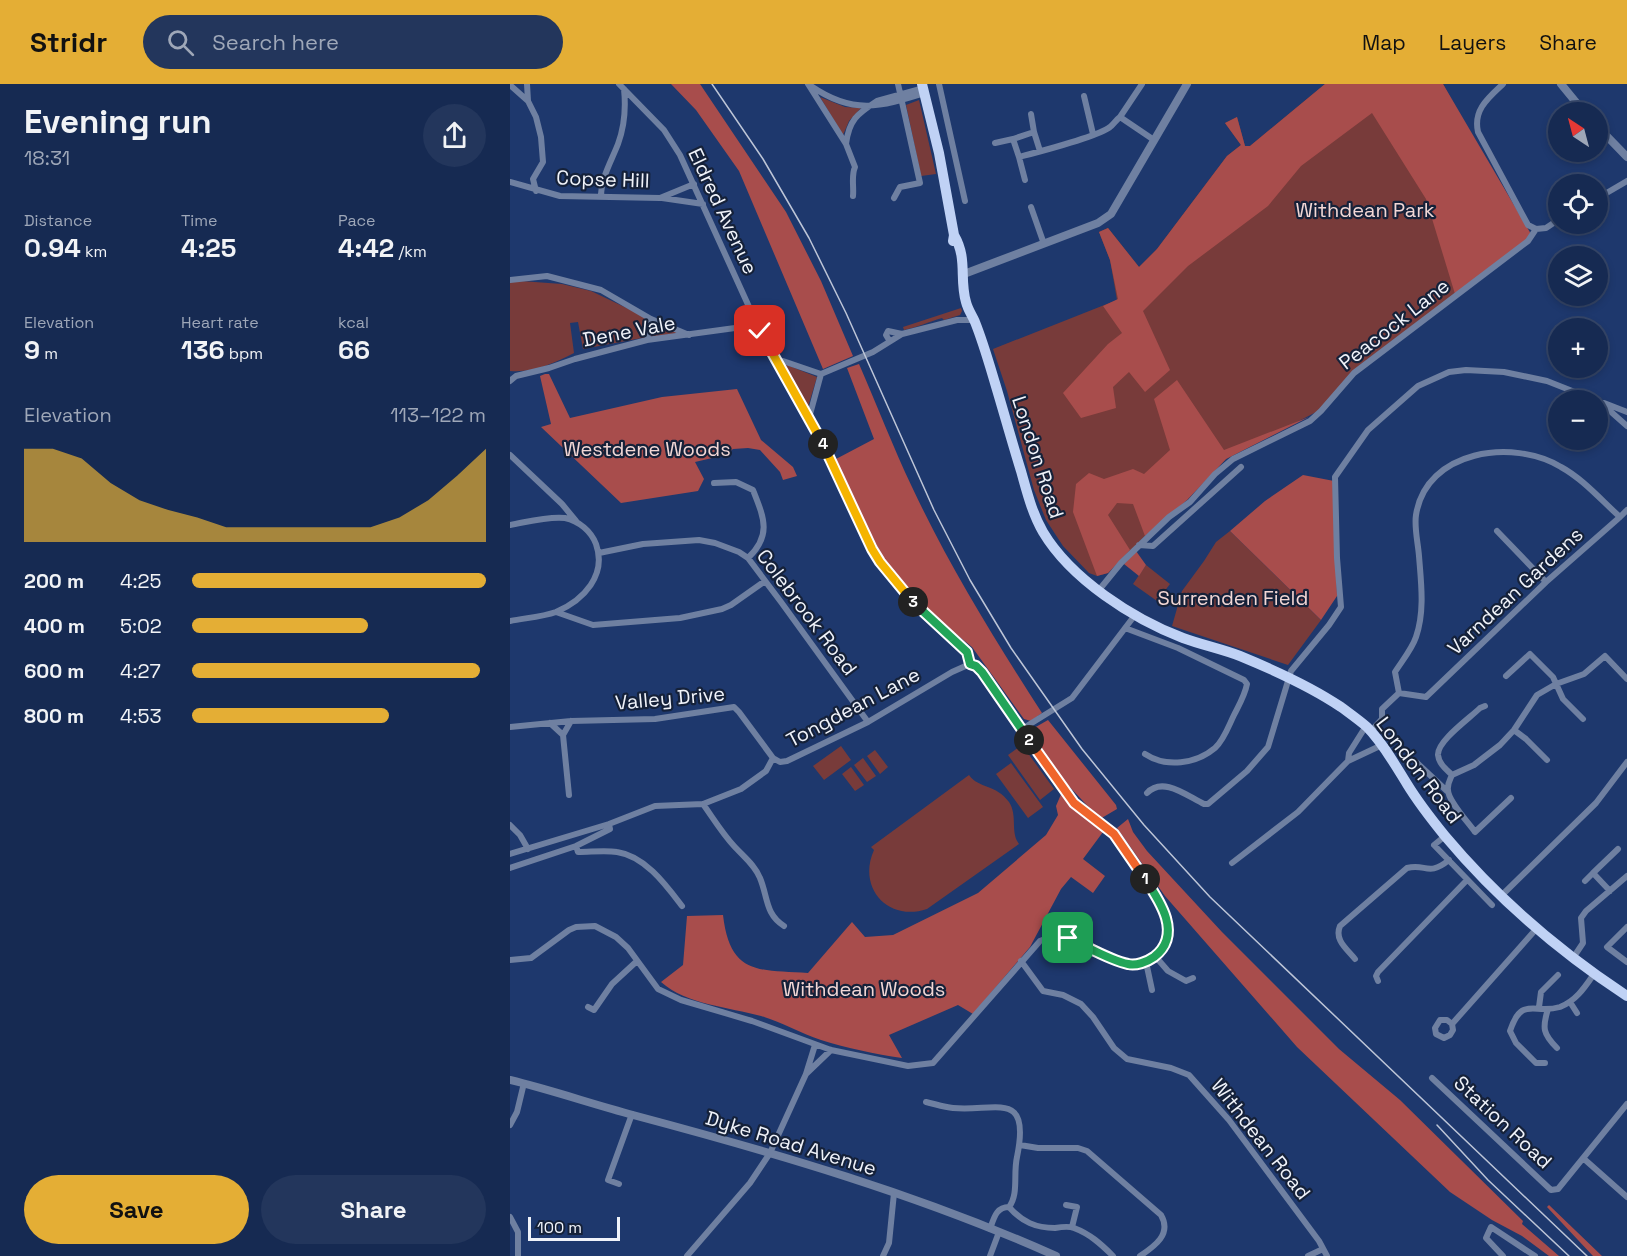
<!DOCTYPE html>
<meta charset="utf-8">
<style>
:root{--surface:#162a52;--page:#23365c;--text:#f1f3f6;--muted:#9ea7b8;--line:#354669;--accent:#e4ae35}
body{margin:0;font-family:"Space Grotesk",sans-serif;background:var(--page);color:var(--text);height:100vh;display:flex;flex-direction:column;font-size:22px;white-space:nowrap}
*{box-sizing:border-box;margin:0}
p{font-size:20px;color:var(--muted)}
.icon{flex:none;width:33px;height:33px;fill:none;stroke:currentColor;stroke-width:2;stroke-linecap:round;stroke-linejoin:round}
.map{position:relative;flex:1;overflow:hidden}
.panel{display:flex;flex-direction:column;background:var(--surface);width:510px}
.panel>*{flex:none}
.needle{width:39px;rotate:324deg}
.tools{position:absolute;left:1038px;top:18px;display:grid;gap:12px}
.tools a{display:grid;place-items:center;width:60px;height:60px;border-radius:50%;background:var(--surface);box-shadow:0 3px 9px #0003,0 0 0 2px var(--line);font-size:30px}
.scale{position:absolute;left:18px;bottom:15px;width:92px;box-sizing:border-box;padding-left:6px;border:3px solid #f0f3fa;border-top:0;font-size:16px;line-height:21px;white-space:nowrap;color:#f0f3fa;-webkit-text-stroke:4px #152139;paint-order:stroke}
.pin{position:absolute;display:grid;place-items:center;width:51px;height:51px;color:#fff;margin:-26px;border-radius:12px;box-shadow:0 3px 9px #0006}
.km{position:absolute;width:30px;height:30px;margin:-15px;border-radius:50%;background:#222;color:#fff;font-size:16px;line-height:30px;text-align:center}
.round{display:grid;place-items:center;flex:none;width:63px;height:63px;border-radius:32px;background:var(--page)}
.headline{display:flex;align-items:center;justify-content:space-between;height:102px;padding:0 24px}
h1{font-size:33px;font-weight:700;line-height:45px}
.figures{display:grid;grid-template-columns:repeat(3,1fr);gap:9px;height:102px;padding:6px 24px}
.figures div{display:grid;align-content:center}
.figures b{font-size:26px;font-weight:700}
.figures small{font-size:16px;font-weight:400}
.figures p{font-size:16px}
.chart{height:168px;padding:12px 24px}
.chart p{display:flex;justify-content:space-between}
.chart svg{width:100%;height:108px;margin-top:6px;fill:var(--accent);opacity:.7}
.cta{display:flex;gap:12px;margin-top:auto;padding:12px 24px}
.cta a{flex:1;height:69px;border-radius:36px;background:var(--accent);color:#111;font-size:24px;font-weight:700;line-height:69px;text-align:center}
.cta a+a{background:var(--page);color:var(--text)}
ul{padding:0 24px;list-style:none;font-size:20px}
li{display:grid;grid-template-columns:96px 72px 1fr;align-items:center;height:45px}
li i{height:15px;border-radius:8px;background:var(--accent)}
header{display:flex;align-items:center;gap:36px;box-sizing:border-box;height:84px;padding:0 30px;background:var(--accent);color:#111}
header strong{font-size:28px}
nav{display:flex;gap:33px;margin-inline-start:auto;font-size:21px}
.search{width:420px;height:54px;background:var(--page);display:flex;align-items:center;gap:15px;box-sizing:border-box;padding:0 21px;border-radius:33px;color:var(--muted);font-size:22px}
main{display:flex;flex:1;min-height:0}
.map>svg:first-child{display:block}
.green{fill:#783b3a}
.forest{fill:#a84d4c}
.lines{fill:none;stroke-linecap:round;stroke-linejoin:round}
.minor{stroke:#6f80a1;stroke-width:6}
.tertiary{stroke:#6f80a1;stroke-width:8}
.trunk{stroke:#c0d2f5;stroke-width:10}
.rail{stroke:#bdc5d7;stroke-width:1.5}
.split-1-casing{stroke:#fff;stroke-width:12}
.split-2-casing{stroke:#fff;stroke-width:12}
.split-3-casing{stroke:#fff;stroke-width:12}
.split-4-casing{stroke:#fff;stroke-width:12}
.split-5-casing{stroke:#fff;stroke-width:12}
.split-1{stroke:#22a559;stroke-width:8}
.split-2{stroke:#f0652b;stroke-width:8}
.split-3{stroke:#22a559;stroke-width:8}
.split-4{stroke:#f5b400;stroke-width:8}
.split-5{stroke:#f5b400;stroke-width:8}
.labels{text-anchor:middle;stroke-width:4.5;stroke-linejoin:round;paint-order:stroke}
.street-label{font-size:20px;fill:#f0f3fa;stroke:#152139}
.park-label{font-size:20px;fill:#f2d7d5;stroke:#152139}
</style>
<header>
<strong>Stridr</strong>
<div class="search"><svg class="icon" aria-label="search" viewBox="0 0 24 24"><circle cx="10" cy="10" r="6"/><path d="M15 15l6 6"/></svg>Search here</div>
<nav><a>Map</a><a>Layers</a><a>Share</a></nav>
</header>
<main>
<section class="panel">
<div class="headline"><div><h1>Evening run</h1><p>18:31</p></div><a class="round"><svg class="icon" aria-label="share" viewBox="0 0 24 24"><path d="M12 15V3M7 8l5-5 5 5M5 13v7h14v-7"/></svg></a></div>
<div class="figures">
<div><p>Distance</p><b>0.94<small> km</small></b></div>
<div><p>Time</p><b>4:25</b></div>
<div><p>Pace</p><b>4:42<small> /km</small></b></div>
</div>
<div class="figures">
<div><p>Elevation</p><b>9<small> m</small></b></div>
<div><p>Heart rate</p><b>136<small> bpm</small></b></div>
<div><p>kcal</p><b>66</b></div>
</div>
<div class="chart"><p><span>Elevation</span>113–122 m</p>
<svg viewBox="0 0 160 44" preserveAspectRatio="none"><path d="M0 44V6L10 6L20 10L30 20L40 27L50 31L60 34L70 38L80 38L90 38L100 38L110 38L120 38L130 34L140 27L150 17L160 6V44z"/></svg>
</div>
<ul>
<li><b>200 m</b>4:25<i style="width:100%"></i></li>
<li><b>400 m</b>5:02<i style="width:60%"></i></li>
<li><b>600 m</b>4:27<i style="width:98%"></i></li>
<li><b>800 m</b>4:53<i style="width:67%"></i></li>
</ul>
<div class="cta"><a>Save</a><a>Share</a></div>
</section>
<div class="map">
<svg width="1117" height="1172" viewBox="0 0 1117 1172">
<rect width="100%" height="100%" fill="#1e386d"/>
<path class="green" d="M815,0H933L1018,155L850,281L810,326L716,375L677,416L635,452L598,489L587,492L579,489L553,462L536,436L524,406L497,307L483,265L607,216L600,176L589,148L598,144L629,183L647,165L717,72L731,61L715,39L727,33L735,62H740Z
M310,13L335,23L351,24L339,37L333,51Z
M409,16L426,90L411,92L396,21Z
M11,197L52,200L81,207L169,249L132,254L73,265L68,238L60,239L64,269C44,279 24,289 0,287V198Z
M451,224L452,227L450,231L434,236L432,234C418,238 408,243 394,246L393,243Z
M277,281L307,293L298,323L295,322L274,285L273,282Z
M720,447L811,536L778,581L662,542L672,507L694,477L706,458Z
M636,481L660,500L647,517L623,500Z
M512,661L544,705L530,716L498,671Z
M331,662L341,676L314,696L303,682Z
M365,666L378,683L370,690L357,672Z
M353,674L366,692L357,698L344,681Z
M501,679L533,723L518,734L486,690Z
M341,683L354,701L345,707L332,690Z
M459,691C469,705 486,700 499,718C508,732 500,748 509,760L417,825C378,838 347,804 364,766L361,763Z"/>
<path class="forest" d="M161,0H190L276,128L311,197L343,272L313,285L229,87L186,26Z
M815,0H933L1021,150L1018,155L945,210L916,115L862,29L791,82L758,122L678,182L633,227L660,286L635,308L619,288L603,303L606,324L571,334L553,309L598,260L612,249L593,222L608,215L600,176L589,148L598,144L629,183L647,165L717,72L731,61L715,39L727,33L735,62H740Z
M349,280C367,321 383,363 402,403C439,482 485,556 532,629L521,637L514,635L462,563L426,534L382,488L351,434L326,375L364,355L337,284Z
M35,290H39L60,334L152,313L227,305L251,356L283,383L287,392L273,396L270,388L250,366L238,364L223,365L215,371L185,378L194,395L188,407L111,419L31,343L41,340L30,292Z
M667,296L714,366L799,333L716,375L677,416L635,452L623,420L607,419L598,431L620,466L598,489L587,492L563,428L566,400L579,389L594,395L623,385L634,390L660,366L644,315Z
M793,391L824,397L827,512L811,536L720,447L755,417Z
M626,467L636,481L629,492L614,480Z
M538,636L606,721L607,725L590,735L554,697L517,648Z
M552,708L570,729L593,748L573,775L595,792L583,809L561,793L551,805L520,863L463,930L448,921L379,951L392,974C365,970 337,964 311,956C290,949 271,938 251,932C219,923 177,921 151,898L173,881L177,832L213,831C220,891 248,886 298,889L342,838L355,853L383,851L468,809L536,751L548,731L546,722Z
M618,735L623,748L637,767L712,848L829,965L890,1016L1013,1137L1012,1140L1049,1172H1039L1012,1152L982,1136L940,1108L787,963L655,812L607,744Z
M1039,1121L1092,1172H1083L1037,1123Z"/>
<g class="lines">
<path class="minor" d="M17,0L18,17
M109,0L154,46L170,71L250,247L321,376L362,465C374,484 388,502 403,518C422,538 452,553 460,580
M298,0L336,60C339,36 347,30 367,17L414,4
M429,0L455,117
M993,0C978,14 963,26 968,48L1018,141L1026,145
M0,1L18,17L26,33L31,53L33,78L23,95L26,107
M301,2C343,31 370,23 415,9
M574,12L583,50
M521,30L524,48
M610,33L632,0
M485,59L503,55
M336,60L345,83C341,92 344,102 343,112
M530,67L524,48L503,55L509,73C528,68 587,53 600,43C603,41 606,36 610,33L644,56
M509,73L515,96
M0,98L50,112L150,114L184,100
M91,113C91,94 101,78 108,60C115,41 116,24 114,5
M152,114L193,120
M384,114L390,103L410,99L388,0
M1088,114L1117,97
M521,123L534,160
M1026,145L1036,144L1048,136
M0,196L37,192L91,206L141,235L179,251
M137,256L141,235
M379,256L376,251L378,247L392,250
M266,277H273L311,290L299,334
M311,290L363,268L392,250L447,236H464
M0,297L6,292L39,284L65,275L137,256L247,241
M1091,319L1117,342
M1094,319L1117,328
M0,371L52,420L66,437
M204,399L226,398L243,406C254,434 262,451 238,474
M1110,433C1091,416 1073,395 1051,383C1003,354 916,366 906,431C904,443 908,459 909,472C911,498 915,527 906,553C902,565 892,577 885,588L889,609L916,613L1036,498L1110,433L1117,426
M0,441C17,438 38,432 55,434C69,437 81,447 86,460C97,491 74,516 46,528C32,533 15,534 0,537
M987,447L1036,498
M629,461L643,462L731,383
M89,469L133,460L189,456L205,459L229,468L238,474L271,518L358,638
M589,506L611,479L659,433L680,418L705,390L723,375L800,337L811,327L844,289L1018,157L1026,145
M46,528L83,541L170,534L212,525L221,521L255,497
M615,544L668,564L734,596L737,600C735,611 729,621 724,631C719,641 714,656 705,664C686,680 656,684 635,670
M996,592L1020,570L1043,593L1053,615L1073,635
M40,639L53,651
M0,643L61,637L145,635L224,623L229,628L263,674L270,678L277,677L358,638L442,588L460,580L466,582L472,588C494,619 516,651 538,682C546,694 554,708 565,719C576,731 593,738 604,750C617,764 657,822 658,840C660,855 651,871 637,877C601,893 570,839 530,857L423,979L398,982L321,966L242,937L171,916L148,905L118,864L106,853L85,842L66,843L59,846L21,874L0,876
M512,645L562,614L625,531
M1004,646L1016,655L1037,676
M861,647L872,635V625L889,609
M838,677L839,669L856,642
M905,677L937,707
M942,691C936,685 929,680 928,671C927,657 960,634 970,624L975,622
M637,709C653,692 677,712 694,720H698L737,687L758,663L781,587L819,541L831,523L827,474L825,393L858,346L908,302L939,288L956,286L994,288L1037,297L1085,316
M59,711L53,651L61,637
M1001,714L965,748C958,738 938,717 938,706C937,700 940,696 942,691L964,681L990,661L1004,646L1027,611L1046,600L1074,590L1095,572L1117,595
M193,720C203,734 212,749 224,762C233,772 245,781 250,794C258,813 255,830 274,842
M0,741L10,751L18,765
M935,752L924,761L982,821
M66,762L68,768C81,768 95,766 107,768C135,772 156,801 172,822
M0,770L99,740L145,722L193,720L231,705L256,687L263,674
M722,779L788,728L838,677L872,661
M0,784L66,762L100,745L99,740
M1075,797L1083,789
M1100,807L1083,789L1108,765
M991,812L1086,719L1117,678
M1117,843L1097,863L1117,878
M645,872L658,887L676,897L683,894
M1063,874L1073,859L1071,834L1076,827L1117,792
M845,875C837,865 824,856 830,842L897,784C916,779 918,793 939,776
M511,877L533,907L553,911L571,920L583,933L604,964L617,975L661,984L679,991L719,1036L809,1157L817,1172
M636,878L642,906
M868,897L866,892L868,888L957,796
M1060,918L1067,929
M78,923L84,926L102,900L127,877
M1029,923L1031,908L1048,891
M1038,925C1032,944 1033,950 1047,964
M942,940L937,936H930L925,944L926,950L934,954L940,951L943,946L942,940L1027,844
M305,961L296,990L321,966
M1035,979H1026L1006,959L1000,947C1012,911 1024,931 1050,923C1066,917 1075,903 1084,890
M922,994L1041,1106L1048,1105L1117,1020
M416,1018C425,1020 434,1023 443,1024C486,1028 521,1005 507,1073C503,1090 509,1110 499,1123C486,1123 484,1134 480,1145
M0,1041L7,1028L14,999
M510,1061L528,1064H568L577,1067L651,1131C662,1150 645,1162 630,1172
M1073,1074L1117,1113
M109,1100L98,1096L122,1030
M556,1121L567,1123L562,1143
M499,1123C512,1138 526,1144 545,1144C551,1143 559,1142 564,1144C580,1150 591,1160 603,1172
M0,1133L8,1148V1172
M177,1172L240,1099L260,1069L296,990
M373,1172L379,1159L384,1109
M480,1172L489,1148
M798,1172L813,1165
M993,1172L976,1154L981,1143L1025,1172"/>
<path class="tertiary" d="M1051,0L1074,28
M1088,43L1117,73
M454,190L588,139L601,130L677,0
M0,996C41,1006 82,1020 123,1031C266,1069 410,1111 546,1172"/>
<path class="trunk" d="M412,0L429,69L444,151L443,157
M444,151C458,175 449,194 456,218C458,226 462,231 465,238C473,258 479,279 485,299C494,329 502,358 511,387C517,408 522,429 533,448C561,495 623,535 673,554C692,561 712,565 730,572C764,586 800,602 831,623C839,629 849,636 857,643C873,659 885,681 897,700C908,718 922,736 935,752C987,814 1050,868 1117,912"/>
<path class="rail" d="M202,0L253,75L299,154L336,229L424,426L460,496L501,564L572,665L634,741L700,813L1077,1172
M927,1041L978,1096L1059,1172"/>
</g>
<g class="lines">
<defs>
<path id="split-1" d="M558,854C574,861 601,877 618,880C626,882 637,878 644,873C673,851 650,817 635,795"/>
<path id="split-2" d="M519,656L564,719L604,750L635,795"/>
<path id="split-3" d="M403,518L457,568L460,580L466,582L472,588L519,656"/>
<path id="split-4" d="M313,360L362,465L370,478L403,518"/>
<path id="split-5" d="M250,247L313,360"/>
</defs>
<use href="#split-1" class="split-1-casing"/>
<use href="#split-2" class="split-2-casing"/>
<use href="#split-3" class="split-3-casing"/>
<use href="#split-4" class="split-4-casing"/>
<use href="#split-5" class="split-5-casing"/>
<use href="#split-1" class="split-1"/>
<use href="#split-2" class="split-2"/>
<use href="#split-3" class="split-3"/>
<use href="#split-4" class="split-4"/>
<use href="#split-5" class="split-5"/>
</g>
<g class="labels">
<g class="street-label">
<text transform="translate(93 95) rotate(2)" y="7">Copse Hill</text>
<text transform="translate(213 127) rotate(65)" y="7">Eldred Avenue</text>
<text transform="translate(884 240) rotate(-38)" y="7">Peacock Lane</text>
<text transform="translate(119 247) rotate(-11)" y="7">Dene Vale</text>
<text transform="translate(528 373) rotate(72)" y="7">London Road</text>
<text transform="translate(1005 507) rotate(-43)" y="7">Varndean Gardens</text>
<text transform="translate(297 528) rotate(53)" y="7">Colebrook Road</text>
<text transform="translate(160 614) rotate(-5)" y="7">Valley Drive</text>
<text transform="translate(343 623) rotate(-28)" y="7">Tongdean Lane</text>
<text transform="translate(909 686) rotate(53)" y="7">London Road</text>
<text transform="translate(993 1038) rotate(43)" y="7">Station Road</text>
<text transform="translate(751 1055) rotate(52)" y="7">Withdean Road</text>
<text transform="translate(281 1059) rotate(17)" y="7">Dyke Road Avenue</text>
</g>
<g class="park-label">
<text x="855" y="133">Withdean Park</text>
<text x="137" y="372">Westdene Woods</text>
<text x="723" y="521">Surrenden Field</text>
<text x="354" y="912">Withdean Woods</text>
</g>
</g>
</svg>
<div class="tools">
<a><svg class="needle" viewBox="-14 -14 28 28"><path d="M0-13l5 13h-10z" fill="#e53935"/><path d="M0 13l5-13h-10z" fill="#9ea7b8"/></svg></a>
<a><svg class="icon" aria-label="locate" viewBox="0 0 24 24"><circle cx="12" cy="12" r="6"/><path d="M12 2v4M12 18v4M2 12h4M18 12h4"/></svg></a>
<a><svg class="icon" aria-label="layers" viewBox="0 0 24 24"><path d="M12 4l9 5-9 5-9-5zM3 14l9 5 9-5"/></svg></a>
<a>+</a>
<a>−</a>
</div>
<div class="scale">100 m</div>
<div class="pin" style="left:558px;top:854px;background:#1e9e55"><svg class="icon" aria-label="arrive" viewBox="0 0 24 24"><path d="M6 21V4h12l-3 4 3 4H6"/></svg></div>
<div class="pin" style="left:250px;top:247px;background:#d93025"><svg class="icon" aria-label="check" viewBox="0 0 24 24"><path d="M5 12l5 5 9-10"/></svg></div>
<b class="km" style="left:635px;top:795px">1</b>
<b class="km" style="left:519px;top:656px">2</b>
<b class="km" style="left:403px;top:518px">3</b>
<b class="km" style="left:313px;top:360px">4</b>
</div>
</main>
